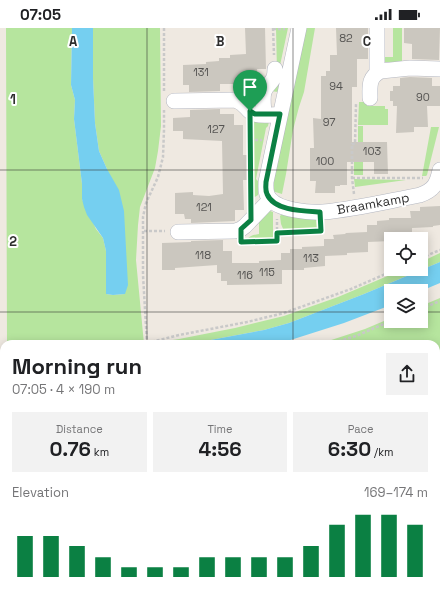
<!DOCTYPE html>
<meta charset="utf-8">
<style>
:root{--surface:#fff;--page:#f2f2f2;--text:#202124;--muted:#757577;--accent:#0b8043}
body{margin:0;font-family:"Space Grotesk",sans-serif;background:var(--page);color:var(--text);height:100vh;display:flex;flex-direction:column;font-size:15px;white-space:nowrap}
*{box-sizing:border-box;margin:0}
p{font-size:13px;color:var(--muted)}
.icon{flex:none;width:22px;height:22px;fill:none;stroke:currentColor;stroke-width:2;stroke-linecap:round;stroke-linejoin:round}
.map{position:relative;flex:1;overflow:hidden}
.drawer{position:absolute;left:0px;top:312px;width:440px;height:256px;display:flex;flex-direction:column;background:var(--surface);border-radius:12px 12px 0 0;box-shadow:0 2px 10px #0003}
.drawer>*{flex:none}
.controls{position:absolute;left:384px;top:204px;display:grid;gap:8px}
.controls a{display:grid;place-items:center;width:44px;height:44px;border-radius:0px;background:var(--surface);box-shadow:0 2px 10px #0003;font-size:20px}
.pin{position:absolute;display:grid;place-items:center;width:34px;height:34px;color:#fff;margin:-41px -17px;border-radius:50% 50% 50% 0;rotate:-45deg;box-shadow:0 0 4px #0007}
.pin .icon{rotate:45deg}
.round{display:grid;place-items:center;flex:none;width:42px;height:42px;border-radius:0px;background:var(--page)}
.overview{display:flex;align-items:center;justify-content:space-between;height:68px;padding:0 12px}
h1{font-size:22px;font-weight:800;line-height:30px}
.metrics{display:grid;grid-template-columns:repeat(3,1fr);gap:6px;height:68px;padding:4px 12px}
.metrics div{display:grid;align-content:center;border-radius:0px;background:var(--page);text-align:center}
.metrics b{font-size:20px;font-weight:800}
.metrics small{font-size:11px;font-weight:400}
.metrics p{font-size:11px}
.chart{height:112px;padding:8px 12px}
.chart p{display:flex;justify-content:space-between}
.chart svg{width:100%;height:72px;margin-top:4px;stroke:var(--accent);stroke-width:6}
.status{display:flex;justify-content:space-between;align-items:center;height:28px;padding:0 20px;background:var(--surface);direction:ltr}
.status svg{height:11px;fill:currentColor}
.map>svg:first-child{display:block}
.green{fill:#b6e59e}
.water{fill:#75cff0}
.building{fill:#cbc7bf}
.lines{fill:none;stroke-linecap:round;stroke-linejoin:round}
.street-casing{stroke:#b4b7c1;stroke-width:16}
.primary-casing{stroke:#c9c9c9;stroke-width:23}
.path{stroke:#c9c9c9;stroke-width:2.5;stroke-dasharray:3 2;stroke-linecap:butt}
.street{stroke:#fff;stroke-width:15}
.primary{stroke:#f2d163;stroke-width:22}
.route-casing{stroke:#fff;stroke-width:8}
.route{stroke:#0b8043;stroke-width:5}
.grid{fill:none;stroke:#2e2e2e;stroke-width:1;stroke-opacity:0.55}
.labels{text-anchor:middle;stroke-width:4;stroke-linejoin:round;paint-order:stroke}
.number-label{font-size:11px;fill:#555452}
.street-label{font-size:13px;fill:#2e2e2e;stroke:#fff}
.grid-label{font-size:13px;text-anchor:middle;font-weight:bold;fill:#2e2e2e;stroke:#fff;stroke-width:4;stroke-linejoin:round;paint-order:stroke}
</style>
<div class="status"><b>07:05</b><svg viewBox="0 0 49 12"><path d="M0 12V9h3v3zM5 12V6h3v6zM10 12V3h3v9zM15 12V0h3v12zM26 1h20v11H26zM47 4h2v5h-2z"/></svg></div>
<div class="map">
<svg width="440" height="568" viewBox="0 0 440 568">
<rect width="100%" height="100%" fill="#efe9e1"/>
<path class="green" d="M6,0H72L71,57L75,72L74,91L82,156V171L96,201L103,210L106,223V266L113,267L125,266L107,141L99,123L95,95L93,50V0H160L161,98L158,123L155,140L140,179L138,197L136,232L144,316H7Z
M276,0H288L279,42L282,47L278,64L271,63L277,44Z
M305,0H315L304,64L299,79L293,102L286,146L282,166L272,163L271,156Z
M393,0H402V34H384V29H393Z
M359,74H367V78H385V81H388V97H358Z
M252,93H269L268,98L266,100L256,151L259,154L258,164V167L253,170Z
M358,98H363V147H354V119L358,118Z
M431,99H439L427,147L426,148H422Z
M354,151L406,152L355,159Z
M267,182L273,184V211L247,212C250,207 254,207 259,206V190Z
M282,186L316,189L317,201L284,203L281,196L280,188Z
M440,225V234L364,266L289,295L264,302L189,316H154V315L179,311L235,300L284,288L338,269L404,241H421V234Z
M440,270V329H436V316H319L365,301L391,290V293H421V278Z
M0,488L4,499V564H32L35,568H0Z
M56,564H169L172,568H59Z
M220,564H294L296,567L224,568Z
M321,564H371L418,567L315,568Z"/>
<path class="water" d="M72,0H93V50L95,95L99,123L107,141L119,162L124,183L128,257L125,266L113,267L106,266V223L103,210L87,187L84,179L82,171V156L74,91L75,72L71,57Z
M440,234V255L421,263H391V277L344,295L278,316H189L264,302L289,295L364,266Z"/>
<path class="building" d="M245,0H265L266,41H257L258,56L257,58H244V56H220V63L189,64V57H183V37L206,36V34L219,33V30H230V27L246,26Z
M336,0H368V31H357V59H352V114H387L388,146H374V134H347V157H340V158H335V165H315L316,153H310V120H314L313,90L321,91V48H326V43H330V27H337Z
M404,0H440L439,32L412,31V16L404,15Z
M410,49L432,50V58H440V78H427L428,99H414V104L396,105L397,78H393V73H390V63H393V58H400V50Z
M220,81V86H234V97H243V127H249L250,152H243L244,182H235V193L191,195V191H185L184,186H175V165L193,164V167L209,168L223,166L222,113L183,111V103H173V90L190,89V82Z
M440,178V197L433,198V199L412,200V210H402V211H391V213L368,214V224L347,225V227L325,228V238L304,240V242H282V256L227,257V253H221V245H217V237L175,240V242H162V215L191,214V213L223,212V223H232V235H259V233L281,232V225H290V221H302V219L324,218V211H334L333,207L345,206L346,205L367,204V197H377V193L389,192V190H411L410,183H420V179Z"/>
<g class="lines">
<defs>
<path id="street" d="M299,0L266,154C266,160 265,166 270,171C279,182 309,185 323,184C356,181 388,173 420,167C434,162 437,156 440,142
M377,45V0
M370,70C370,59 368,49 381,43L410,40L440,41
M174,73L235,72C246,75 246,83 254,86C260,88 273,87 280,86
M264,87C264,80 262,71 264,64C268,53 275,56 275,41
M178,204L235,203L241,201L245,198L270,172
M436,492L440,493"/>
<path id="primary" d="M0,437L4,457
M48,564L51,568"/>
</defs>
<use href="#street" class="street-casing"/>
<use href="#primary" class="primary-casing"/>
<path class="path" d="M164,0V63
M273,0L274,27
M273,1H285
M250,98L251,151
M250,112H262
M352,150H423
M354,166L352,150V116H355L356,76
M144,203H165
M277,205L321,203L320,197
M248,214L277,213V191
M421,230L440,222
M421,281L440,273
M147,315L179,307L247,294L284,285L351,261L397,241
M147,316L143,247V189L146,175L158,149L163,129L164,102V82
M329,316L356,308L391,293
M436,418H440
M213,564L217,568
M225,564L229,568
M309,568L314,564
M430,568L431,564"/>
<use href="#street" class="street"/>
<use href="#primary" class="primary"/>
</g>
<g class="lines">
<defs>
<path id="route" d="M250,83L255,86H280L266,154C266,158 265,162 267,166C274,183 304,183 320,184L321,203L277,205V213L241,214V201L251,192Z"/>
</defs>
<use href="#route" class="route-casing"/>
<use href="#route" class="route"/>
</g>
<path class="grid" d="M147,0V316M293,0V316M0,142H440M0,284H391M421,284H440M0,426H4M436,426H440M147,564V568M293,564V568"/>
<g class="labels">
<g class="number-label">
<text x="346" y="14">82</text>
<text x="201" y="48">131</text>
<text x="336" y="62">94</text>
<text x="423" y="73">90</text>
<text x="329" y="98">97</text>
<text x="216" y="105">127</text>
<text x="372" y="127">103</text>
<text x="325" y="137">100</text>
<text x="204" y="183">121</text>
<text x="203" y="231">118</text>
<text x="311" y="234">113</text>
<text x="267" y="248">115</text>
<text x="245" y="251">116</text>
</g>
<g class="street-label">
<text transform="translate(373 175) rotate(-10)" y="5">Braamkamp</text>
</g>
</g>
<g class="grid-label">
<text x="73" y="18">A</text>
<text x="220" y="18">B</text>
<text x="367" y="18">C</text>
<text x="13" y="76">1</text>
<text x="13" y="218">2</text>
</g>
</svg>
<div class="controls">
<a><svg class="icon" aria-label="locate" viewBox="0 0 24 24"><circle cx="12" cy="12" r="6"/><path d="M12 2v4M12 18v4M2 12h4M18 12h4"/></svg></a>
<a><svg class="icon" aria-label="layers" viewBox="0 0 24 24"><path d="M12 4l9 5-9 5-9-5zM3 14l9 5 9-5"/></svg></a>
</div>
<div class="pin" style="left:250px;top:83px;background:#1e9e55"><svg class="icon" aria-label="arrive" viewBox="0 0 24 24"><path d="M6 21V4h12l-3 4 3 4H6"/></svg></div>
<section class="drawer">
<div class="overview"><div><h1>Morning run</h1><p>07:05 · 4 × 190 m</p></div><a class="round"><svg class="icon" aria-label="share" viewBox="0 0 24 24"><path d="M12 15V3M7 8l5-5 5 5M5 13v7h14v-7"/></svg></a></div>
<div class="metrics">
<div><p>Distance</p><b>0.76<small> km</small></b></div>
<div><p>Time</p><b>4:56</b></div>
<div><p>Pace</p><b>6:30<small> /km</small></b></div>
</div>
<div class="chart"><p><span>Elevation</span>169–174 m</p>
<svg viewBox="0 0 160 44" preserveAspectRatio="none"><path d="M5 44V19M15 44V19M25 44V25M35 44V32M45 44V38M55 44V38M65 44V38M75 44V32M85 44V32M95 44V32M105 44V32M115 44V25M125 44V12M135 44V6M145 44V6M155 44V12"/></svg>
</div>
</section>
</div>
